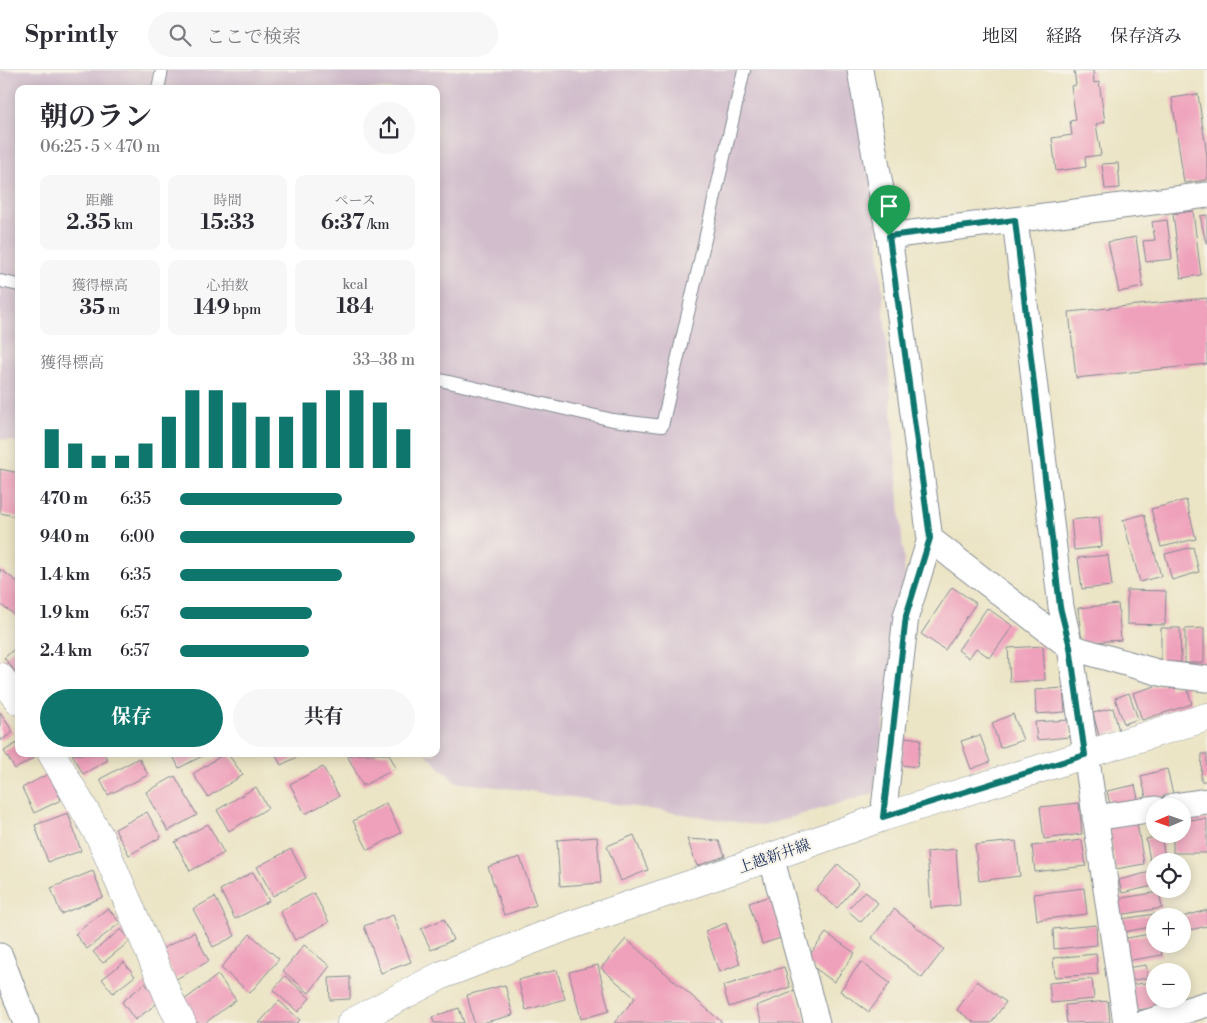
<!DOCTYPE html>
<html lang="ja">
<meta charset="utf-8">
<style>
:root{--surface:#fff;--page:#f7f7f7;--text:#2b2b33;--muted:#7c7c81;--line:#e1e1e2;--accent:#0f766e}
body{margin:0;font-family:"Libre Bodoni","Noto Serif JP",serif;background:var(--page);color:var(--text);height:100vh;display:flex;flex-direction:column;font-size:19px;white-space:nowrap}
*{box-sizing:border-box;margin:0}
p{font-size:16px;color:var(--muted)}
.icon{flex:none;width:28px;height:28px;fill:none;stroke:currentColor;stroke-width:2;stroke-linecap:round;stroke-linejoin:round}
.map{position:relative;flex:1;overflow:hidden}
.panel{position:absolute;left:15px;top:15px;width:425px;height:672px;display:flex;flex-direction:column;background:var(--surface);border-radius:10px;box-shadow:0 2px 12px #0003}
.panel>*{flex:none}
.needle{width:32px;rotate:268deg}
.fabs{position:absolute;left:1146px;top:728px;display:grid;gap:10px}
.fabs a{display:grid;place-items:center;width:45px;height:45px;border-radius:50%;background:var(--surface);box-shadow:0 2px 12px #0003;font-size:25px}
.pin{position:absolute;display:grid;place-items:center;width:42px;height:42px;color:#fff;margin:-51px -21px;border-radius:50% 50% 50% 0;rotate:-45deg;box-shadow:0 0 5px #0007}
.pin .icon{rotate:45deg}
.round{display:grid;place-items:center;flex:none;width:52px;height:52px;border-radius:26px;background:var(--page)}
.overview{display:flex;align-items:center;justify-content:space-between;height:85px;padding:0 25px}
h1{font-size:28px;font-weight:700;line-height:38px}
.figures{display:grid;grid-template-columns:repeat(3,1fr);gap:8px;height:85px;padding:5px 25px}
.figures div{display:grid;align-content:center;border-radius:10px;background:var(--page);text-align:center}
.figures b{font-size:21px;font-weight:700}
.figures small{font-size:14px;font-weight:400}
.figures p{font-size:14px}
.chart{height:140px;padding:10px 25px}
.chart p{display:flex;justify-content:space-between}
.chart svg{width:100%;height:90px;margin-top:5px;stroke:var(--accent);stroke-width:6}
.button{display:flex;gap:10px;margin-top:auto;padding:10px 25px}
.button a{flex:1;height:58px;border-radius:30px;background:var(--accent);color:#fff;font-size:20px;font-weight:700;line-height:58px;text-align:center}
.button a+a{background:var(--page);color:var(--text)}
ul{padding:0 25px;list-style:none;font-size:16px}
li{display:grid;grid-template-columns:80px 60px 1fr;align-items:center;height:38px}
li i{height:12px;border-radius:6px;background:var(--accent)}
header{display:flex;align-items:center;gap:30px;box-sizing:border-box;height:70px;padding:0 25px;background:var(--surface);border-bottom:1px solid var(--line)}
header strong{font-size:24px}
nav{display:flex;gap:28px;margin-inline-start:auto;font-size:18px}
.search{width:350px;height:45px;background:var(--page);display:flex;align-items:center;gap:12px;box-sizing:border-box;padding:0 18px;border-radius:28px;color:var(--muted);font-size:19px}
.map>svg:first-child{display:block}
.industrial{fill:#d1bdcc}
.building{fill:#efa1bb}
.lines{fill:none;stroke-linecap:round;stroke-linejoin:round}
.service-casing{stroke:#838a92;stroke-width:14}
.minor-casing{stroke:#838a92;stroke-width:27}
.tertiary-casing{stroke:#838a92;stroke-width:29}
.primary-casing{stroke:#838a92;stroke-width:29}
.service{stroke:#fff;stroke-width:12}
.minor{stroke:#fff;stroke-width:25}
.tertiary{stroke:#fff;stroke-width:28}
.primary{stroke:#fff;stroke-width:28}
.route-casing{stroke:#fff;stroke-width:10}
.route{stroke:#0f766e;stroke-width:6}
.labels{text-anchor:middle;stroke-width:4;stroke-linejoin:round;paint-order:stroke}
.street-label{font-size:15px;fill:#1b2f5e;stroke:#f7f3e8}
</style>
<header>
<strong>Sprintly</strong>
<div class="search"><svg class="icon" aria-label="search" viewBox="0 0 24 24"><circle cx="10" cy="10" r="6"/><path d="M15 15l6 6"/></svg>ここで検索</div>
<nav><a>地図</a><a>経路</a><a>保存済み</a></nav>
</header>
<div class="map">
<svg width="1207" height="953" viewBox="0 0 1207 953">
<rect width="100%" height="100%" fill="#f7f3e8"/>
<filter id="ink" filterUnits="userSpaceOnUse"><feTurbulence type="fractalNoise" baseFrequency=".02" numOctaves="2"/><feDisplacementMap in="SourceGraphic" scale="10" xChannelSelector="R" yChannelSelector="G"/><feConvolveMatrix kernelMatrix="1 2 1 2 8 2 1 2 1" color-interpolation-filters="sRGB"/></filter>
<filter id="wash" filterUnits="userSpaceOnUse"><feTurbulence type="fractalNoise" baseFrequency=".0096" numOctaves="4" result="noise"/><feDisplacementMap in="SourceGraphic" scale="20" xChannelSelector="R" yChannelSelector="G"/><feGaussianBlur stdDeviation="1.12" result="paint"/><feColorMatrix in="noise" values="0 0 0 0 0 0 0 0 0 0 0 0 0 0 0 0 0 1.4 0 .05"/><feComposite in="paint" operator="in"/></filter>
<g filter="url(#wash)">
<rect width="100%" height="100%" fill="#ebe4c5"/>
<path class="industrial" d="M0,0H865L905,507L874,723L762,756L524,720L455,712L426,684H436V19H19V372L0,369Z"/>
<g id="blocks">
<path class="building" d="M1074,0H1093L1094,13L1099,12L1105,52L1096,54L1101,85L1085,87L1086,97L1056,101L1052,68L1072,65L1070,51L1076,50L1071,16L1076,15Z
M1198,24L1207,86V110L1184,113L1172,28Z
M1118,93L1120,118L1105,119L1102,94Z
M1193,141L1201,205L1181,208L1173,144Z
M1207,145V173H1206L1200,146Z
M1167,150L1172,189L1146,192L1143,171L1155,170L1152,152Z
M1136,167L1143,217L1119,222L1108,172Z
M1207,228V294L1076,308L1069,242Z
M0,399L19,403V447L0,443Z
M1186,430L1196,469L1161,477L1151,439Z
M1144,444L1161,506L1140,512L1123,450Z
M1099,447L1102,477L1074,480L1071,450Z
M1193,477L1199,502L1172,510L1165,484Z
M1108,485L1112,516L1082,519L1078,488Z
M0,499L19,513V548L0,534Z
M952,517L976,533L945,580L921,564Z
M1127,520L1166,521L1165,555L1127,554Z
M1118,534L1121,570L1082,573L1078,538Z
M987,538L1013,556L990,588L976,578L969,588L958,580Z
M1161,558H1180L1181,592L1161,593Z
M1204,558V593H1185V559Z
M19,575V606L4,588Z
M1043,576L1045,610L1010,612L1008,578Z
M1168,612L1170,619L1186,614L1192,634L1142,650L1133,623Z
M1063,618L1065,642L1036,644L1035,620Z
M1129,623L1138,649L1124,654L1115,628Z
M1113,638L1119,661L1099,666L1093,643Z
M0,642L13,662L0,671Z
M1013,644L1023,670L1000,678L992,653Z
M1069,650L1070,667L1037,670L1035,652Z
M980,665L990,692L971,699L961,671Z
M904,667L921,669L917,697L901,695Z
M19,672V684H31L34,688L15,699L4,681Z
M72,684H104L108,690L83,704Z
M172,684H206L179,698Z
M224,684H228L243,705L208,727L193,704Z
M275,684H303L281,695Z
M354,684H389L396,698L363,716L348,687Z
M1202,684H1207V711H1201Z
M139,688L148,705L108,725L100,709Z
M323,697L339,726L305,744L290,714Z
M1167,699L1173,724L1147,731L1141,706Z
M48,704L61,730L34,743L22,718Z
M175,706L197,745L168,761L146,722Z
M1135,715L1139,733L1111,739L1107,721Z
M256,717L268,738L229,761L217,740Z
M386,733L401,763L368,780L353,751Z
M1079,733L1082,764L1044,769L1040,737Z
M147,742L161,767L129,785L115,759Z
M68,743L81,781L48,792L35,755Z
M1207,749V783H1173V764H1182V750Z
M1137,753L1144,794L1116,799L1109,758Z
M208,754L224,783L190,801L175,772Z
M634,765L648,800L621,811L607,776Z
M1161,766L1165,787L1150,790L1146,769Z
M597,767L601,813L560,816L557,770Z
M687,769L719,771L725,786L697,796Z
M1082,770L1086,796L1035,802L1032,776Z
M1016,771L1020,806L979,811L975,775Z
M291,779L306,808L273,826L257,797Z
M956,779L960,835L931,838L927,782Z
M520,787L536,835L504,845L488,797Z
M838,794L859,813L837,838L816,820Z
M93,801L103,827L61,844L51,818Z
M253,802L269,831L235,849L220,820Z
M1150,802L1153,816L1122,823L1119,810Z
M1084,818L1087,844L1037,850L1034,824Z
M865,821L878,833L861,852L847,840Z
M1159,822L1162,838L1119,845L1116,829Z
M314,823L329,852L295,870L280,841Z
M770,826L784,867L762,874L749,833Z
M215,827L235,866L213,877L193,839Z
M108,838L120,853L87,879L75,864Z
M894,839L944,879L922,908L872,868Z
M1207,840V856L1182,862V847Z
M1155,844V856L1124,862L1121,849Z
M393,845L411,892L381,903L364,856Z
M444,849L453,870L431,880L421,859Z
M726,853L740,894L719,902L705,861Z
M1096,855L1097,875L1054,879L1053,859Z
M121,859L130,871L103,893L93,882Z
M194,862L209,891L176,909L160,880Z
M826,863L855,883L834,912L805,891Z
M1155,863V874H1160L1162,885L1126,891L1122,869Z
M250,864L279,889L250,923L221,898Z
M626,869L723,953H614L635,928L601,898Z
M304,875L330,896L309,923L283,901Z
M1096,884L1098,904L1055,907L1053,888Z
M124,892L135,906L113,923L102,909Z
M861,892L890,913L869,942L840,921Z
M598,895L609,941L581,949L569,902Z
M1146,895L1148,908L1128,911L1126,898Z
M784,897L790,917L729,937L723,916Z
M557,900L565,929L526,940L518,910Z
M218,905L236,930L205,953H195L180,933Z
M285,906L310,928L298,942L273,920Z
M350,907V929L330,930L329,908Z
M1092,909L1094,929L1051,933L1049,913Z
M977,911L1006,932L991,953H975L957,940Z
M1155,912V929H1159L1160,937L1131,941L1128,915Z
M145,913L159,932L135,950L122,932Z
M505,915L513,945L482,953H474L467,925Z
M795,921L806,952L802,953H762L756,936Z
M279,931L300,950L297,953H259Z
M1108,931L1110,952L1067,953L1065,935Z
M459,938L464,953H434L432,947Z"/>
</g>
</g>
<g filter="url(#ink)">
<use href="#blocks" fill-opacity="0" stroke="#838a92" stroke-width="1"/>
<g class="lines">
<defs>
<path id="service" d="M158,19L162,0
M0,211L19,215
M436,309L613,350L662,356L744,0"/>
<path id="minor" d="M860,0L889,166L930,469L906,546L883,747
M1015,150L1061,537L1070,577L1126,953
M889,166L1207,125
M930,469L1070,577L1164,604L1207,609
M1173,736L1207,731
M1095,748L1155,739
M771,787L817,953
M0,886L26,953
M1145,953L1207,934"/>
<path id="tertiary" d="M0,607L19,631
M52,684L100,767L173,937L182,953"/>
<path id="primary" d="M351,953L442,905L568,856L771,787L883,747L1207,647"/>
</defs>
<use href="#service" class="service-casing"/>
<use href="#minor" class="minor-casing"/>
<use href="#tertiary" class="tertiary-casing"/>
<use href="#primary" class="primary-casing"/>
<use href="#service" class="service"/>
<use href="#minor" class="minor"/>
<use href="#tertiary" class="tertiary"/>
<use href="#primary" class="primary"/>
</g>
</g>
<g class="lines" filter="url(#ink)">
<defs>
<path id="route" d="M1015,150L1060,537L1070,577L1085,685L883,747L906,546L930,468L889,166Z"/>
</defs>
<use href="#route" class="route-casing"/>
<use href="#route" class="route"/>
</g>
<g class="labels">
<g class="street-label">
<text transform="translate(774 786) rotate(-19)" y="5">上越新井線</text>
</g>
</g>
</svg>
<div class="fabs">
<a><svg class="needle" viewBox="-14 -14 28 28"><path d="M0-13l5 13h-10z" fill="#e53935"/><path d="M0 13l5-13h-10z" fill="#7c7c81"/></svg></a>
<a><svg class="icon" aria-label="locate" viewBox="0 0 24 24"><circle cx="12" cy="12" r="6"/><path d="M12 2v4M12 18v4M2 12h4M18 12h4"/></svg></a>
<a>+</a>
<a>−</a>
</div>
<div class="pin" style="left:889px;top:166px;background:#1e9e55"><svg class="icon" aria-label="arrive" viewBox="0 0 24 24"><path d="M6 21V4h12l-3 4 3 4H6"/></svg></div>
<section class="panel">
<div class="overview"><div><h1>朝のラン</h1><p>06:25 · 5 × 470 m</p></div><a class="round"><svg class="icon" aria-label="share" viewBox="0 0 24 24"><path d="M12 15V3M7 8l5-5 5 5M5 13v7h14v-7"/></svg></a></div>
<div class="figures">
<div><p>距離</p><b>2.35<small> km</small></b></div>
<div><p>時間</p><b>15:33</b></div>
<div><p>ペース</p><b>6:37<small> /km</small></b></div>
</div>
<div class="figures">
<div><p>獲得標高</p><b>35<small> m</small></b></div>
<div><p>心拍数</p><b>149<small> bpm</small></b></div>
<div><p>kcal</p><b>184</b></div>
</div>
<div class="chart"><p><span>獲得標高</span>33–38 m</p>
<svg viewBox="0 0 160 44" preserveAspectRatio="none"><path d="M5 44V25M15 44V32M25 44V38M35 44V38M45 44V32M55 44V19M65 44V6M75 44V6M85 44V12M95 44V19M105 44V19M115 44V12M125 44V6M135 44V6M145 44V12M155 44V25"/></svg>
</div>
<ul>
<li><b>470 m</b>6:35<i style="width:69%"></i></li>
<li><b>940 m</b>6:00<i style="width:100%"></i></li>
<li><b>1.4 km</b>6:35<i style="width:69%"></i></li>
<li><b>1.9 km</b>6:57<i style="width:56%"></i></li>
<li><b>2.4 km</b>6:57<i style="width:55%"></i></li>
</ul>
<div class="button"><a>保存</a><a>共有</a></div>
</section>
</div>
